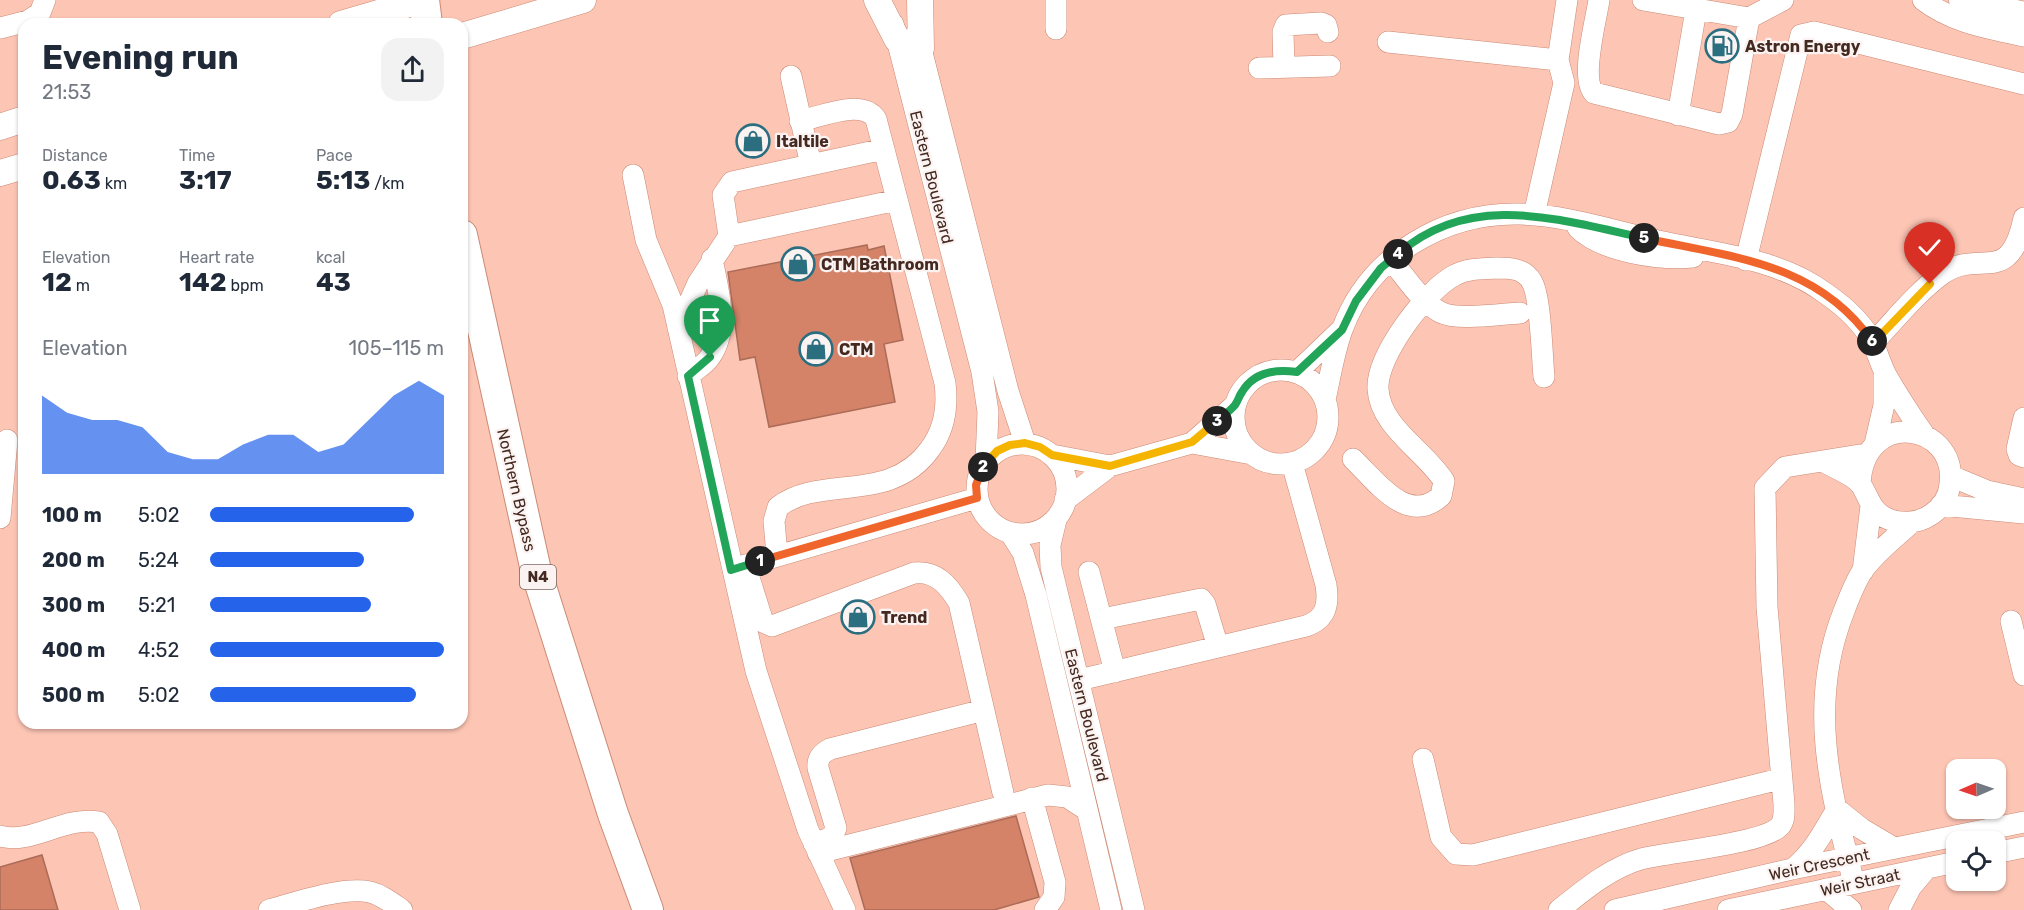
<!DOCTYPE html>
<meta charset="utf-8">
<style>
:root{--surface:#fff;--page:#f2f2f3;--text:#1f2937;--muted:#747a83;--accent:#2563eb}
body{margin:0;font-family:Rubik,sans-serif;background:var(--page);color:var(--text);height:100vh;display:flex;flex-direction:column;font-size:22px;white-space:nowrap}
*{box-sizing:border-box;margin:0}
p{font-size:20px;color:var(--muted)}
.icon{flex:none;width:33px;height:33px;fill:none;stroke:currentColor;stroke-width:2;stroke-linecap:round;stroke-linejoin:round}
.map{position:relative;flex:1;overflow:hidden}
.sheet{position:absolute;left:18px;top:18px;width:450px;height:711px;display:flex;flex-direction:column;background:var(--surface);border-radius:18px;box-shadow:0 2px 4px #0004}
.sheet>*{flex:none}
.needle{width:39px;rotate:268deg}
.tools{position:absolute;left:1946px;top:759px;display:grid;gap:12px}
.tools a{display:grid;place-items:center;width:60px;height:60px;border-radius:12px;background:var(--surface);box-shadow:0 2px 4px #0004;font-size:30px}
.pin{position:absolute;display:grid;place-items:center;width:51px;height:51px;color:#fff;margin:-62px -26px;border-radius:50% 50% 50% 0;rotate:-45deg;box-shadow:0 0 6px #0007}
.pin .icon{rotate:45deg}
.km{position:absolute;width:30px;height:30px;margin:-15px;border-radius:50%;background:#222;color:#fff;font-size:16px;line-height:30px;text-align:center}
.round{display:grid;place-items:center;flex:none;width:63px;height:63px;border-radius:18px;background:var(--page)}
.overview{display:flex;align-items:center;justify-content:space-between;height:102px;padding:0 24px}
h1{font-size:33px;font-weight:700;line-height:45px}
.metrics{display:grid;grid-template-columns:repeat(3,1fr);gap:9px;height:102px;padding:6px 24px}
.metrics div{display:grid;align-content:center}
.metrics b{font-size:26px;font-weight:700}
.metrics small{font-size:16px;font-weight:400}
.metrics p{font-size:16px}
.chart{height:168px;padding:12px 24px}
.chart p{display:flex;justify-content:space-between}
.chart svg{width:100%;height:108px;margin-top:6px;fill:var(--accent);opacity:.7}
ul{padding:0 24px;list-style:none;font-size:20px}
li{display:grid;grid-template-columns:96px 72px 1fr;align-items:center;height:45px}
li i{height:15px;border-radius:8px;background:var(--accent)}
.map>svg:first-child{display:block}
.building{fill:#d48268;stroke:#ab6c58;stroke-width:1.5}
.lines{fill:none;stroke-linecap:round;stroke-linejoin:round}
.minor-casing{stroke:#cb8a75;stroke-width:22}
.major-casing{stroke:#cb8a75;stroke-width:27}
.highway-casing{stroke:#cb8a75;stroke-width:32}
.minor{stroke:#fff;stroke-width:21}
.major{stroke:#fff;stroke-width:26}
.highway{stroke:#fff;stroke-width:30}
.split-1-casing{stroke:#fff;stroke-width:12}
.split-2-casing{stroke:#fff;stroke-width:12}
.split-3-casing{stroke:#fff;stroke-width:12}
.split-4-casing{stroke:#fff;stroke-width:12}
.split-5-casing{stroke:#fff;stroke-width:12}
.split-6-casing{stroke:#fff;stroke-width:12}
.split-7-casing{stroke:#fff;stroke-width:12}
.split-1{stroke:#22a559;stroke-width:8}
.split-2{stroke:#f0652b;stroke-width:8}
.split-3{stroke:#f5b400;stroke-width:8}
.split-4{stroke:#22a559;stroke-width:8}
.split-5{stroke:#22a559;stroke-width:8}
.split-6{stroke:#f0652b;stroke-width:8}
.split-7{stroke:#f5b400;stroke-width:8}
.labels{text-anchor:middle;stroke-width:4.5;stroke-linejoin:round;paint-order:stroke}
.shield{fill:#fbf3f1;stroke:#7b665f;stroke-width:1.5}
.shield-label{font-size:15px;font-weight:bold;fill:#442921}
.poi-label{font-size:16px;font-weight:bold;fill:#442921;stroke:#fbf3f1;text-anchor:start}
.street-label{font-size:16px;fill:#442921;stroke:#fbf3f1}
</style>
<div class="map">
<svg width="2024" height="910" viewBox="0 0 2024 910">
<rect width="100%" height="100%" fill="#fdc5b4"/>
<path class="building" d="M867,245L868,250L884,246L903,340L884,344L895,402L769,427L755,357L740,360L728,272Z
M1016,816L1039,897L994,910H865L850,858Z
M42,855L58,910H0V867Z"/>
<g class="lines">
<defs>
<path id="minor" d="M1056,0V29
M1599,0C1596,21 1580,78 1594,93L1719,124L1728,122L1732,114L1749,18
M1643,0L1749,18L1783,0
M1923,0C1953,23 1988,28 2024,36
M893,24L982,372L988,412L986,461
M0,28L28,21L40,13L45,0
M917,33L1008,391L1025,443
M1388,42L1558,60
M1284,67L1283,32L1286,25L1321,23L1326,25L1328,32
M1259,68L1330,66
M791,76L811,165
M1678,115L1696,10
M633,175L646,240L673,305L756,671L808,830L845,910
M1534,215L1564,83L1558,60L1567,0
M1578,228C1602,252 1660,260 1693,257
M729,236L723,195L732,182L884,149
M1391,260C1405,276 1420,301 1440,312C1457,321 1500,314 1520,313
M1746,260L1801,35L1814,32L2024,84
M678,328L698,283L729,236L897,200
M1873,343C1895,320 1916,293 1942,274C1980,247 2009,289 2024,218
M1234 417a47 47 0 1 1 94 0a47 47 0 1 1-94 0Z
M1297,372L1341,330
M688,376C695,370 705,365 710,357C730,329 718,290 712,259
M1325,400C1330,377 1334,352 1342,330C1369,256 1444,212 1520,214C1565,215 1613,231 1658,241C1713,253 1778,258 1825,293C1844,306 1864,324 1874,345C1878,355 1881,365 1886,375C1898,396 1911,416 1925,436
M2024,418L2017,449L2019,455L2024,457
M1192,443L1252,454
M977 489a45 45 0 1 1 90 0a45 45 0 1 1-90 0Z
M1875,444L1884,405V375
M1052,455L1110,466
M1353,459C1377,482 1407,526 1441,496L1444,481C1425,451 1380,427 1378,389C1376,356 1427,289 1455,275C1468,268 1482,269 1496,268C1510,268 1524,268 1532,282C1541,298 1542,357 1544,377
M1826,463C1835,468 1855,476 1861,485C1869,497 1870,509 1884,517C1899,525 1918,524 1932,514C1942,507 1949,496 1950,484C1958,423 1864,407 1860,484
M1951,476L1987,491L2024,499
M1065,500L1110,466L1192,443L1236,404
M1941,505L2024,513
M0,518L7,440
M1056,520L1050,545L1051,567L1134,910
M1011,534L1023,553L1036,595L1111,910
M777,555L774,521L778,507C820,474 890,505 930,449C945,429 948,407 945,383L876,119C862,98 820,117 800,121
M745,565L763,622L772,626L914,573C936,570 949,586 959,603L1003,793
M733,569L977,498
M1863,571L1871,506
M1089,572L1115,672
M1102,619L1201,599L1205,604L1218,647
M2011,621L2024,675
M1079,680L1306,626C1326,619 1329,605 1326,585L1292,463
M1423,759L1441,837L1456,854L1473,855L1780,779
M1032,798L1055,882L1054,897L1045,910
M0,836C32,845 63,816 99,822L107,834L130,910
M814,844L832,837L836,828L818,768C817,758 822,753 830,749L984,710
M818,853L1048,795L1067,797L1087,810
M1995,853L2024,847
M1793,869C1813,853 1824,831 1837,809L1862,829L1894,848
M1854,883C1830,790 1807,704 1844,611C1849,598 1855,582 1863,570C1876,552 1896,537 1912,522
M1826,889L1851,910
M269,910C295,903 343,886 370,892C382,895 392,903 402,910
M1559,910C1584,890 1610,868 1641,859C1668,852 1764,844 1780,826C1785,820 1784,812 1784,804L1767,607L1765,488L1785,467L1866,454
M1615,910L1792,869L2024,822
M1728,910L1956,862
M1899,910L1911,887L1927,868"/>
<path id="major" d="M877,0L897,39
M920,0L921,48
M1962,0L2024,15
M341,24L423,0
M462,36L583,0
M0,127L24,119
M0,173L24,166"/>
<path id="highway" d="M424,0L427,24
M462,235L536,571L613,814L648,910"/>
</defs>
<use href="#minor" class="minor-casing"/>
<use href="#major" class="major-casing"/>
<use href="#highway" class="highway-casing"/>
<use href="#minor" class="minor"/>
<use href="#major" class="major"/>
<use href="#highway" class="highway"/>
</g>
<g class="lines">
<defs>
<path id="split-1" d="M710,357L688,376L731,570L760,561"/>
<path id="split-2" d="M760,561L977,498L976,485L983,467"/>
<path id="split-3" d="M983,467L997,451L1010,445L1025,443L1040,447L1052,455L1110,466L1192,442L1217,421"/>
<path id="split-4" d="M1217,421C1223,416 1230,411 1235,405C1238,401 1239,396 1242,392C1254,372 1276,369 1297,372L1342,330L1356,301L1381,268L1398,254"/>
<path id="split-5" d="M1398,254C1471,190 1560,220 1644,238"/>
<path id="split-6" d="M1644,238C1730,257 1817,262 1872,341"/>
<path id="split-7" d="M1872,341L1873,343L1930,284"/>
</defs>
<use href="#split-1" class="split-1-casing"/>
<use href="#split-2" class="split-2-casing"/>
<use href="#split-3" class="split-3-casing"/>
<use href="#split-4" class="split-4-casing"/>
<use href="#split-5" class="split-5-casing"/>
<use href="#split-6" class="split-6-casing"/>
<use href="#split-7" class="split-7-casing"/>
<use href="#split-1" class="split-1"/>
<use href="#split-2" class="split-2"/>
<use href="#split-3" class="split-3"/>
<use href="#split-4" class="split-4"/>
<use href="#split-5" class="split-5"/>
<use href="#split-6" class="split-6"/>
<use href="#split-7" class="split-7"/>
</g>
<defs>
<symbol id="fuel-ring" viewBox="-11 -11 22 22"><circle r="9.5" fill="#fbf3f1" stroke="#2b6e80" stroke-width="1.5"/><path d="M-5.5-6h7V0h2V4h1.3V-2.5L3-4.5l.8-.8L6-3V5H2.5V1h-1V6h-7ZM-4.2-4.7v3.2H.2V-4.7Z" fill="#2b6e80"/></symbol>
<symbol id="shop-ring" viewBox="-11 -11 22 22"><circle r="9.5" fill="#fbf3f1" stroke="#2b6e80" stroke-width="1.5"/><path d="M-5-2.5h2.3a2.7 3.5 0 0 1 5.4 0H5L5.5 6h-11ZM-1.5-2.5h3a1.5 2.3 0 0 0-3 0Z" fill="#2b6e80"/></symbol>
</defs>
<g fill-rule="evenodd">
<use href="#fuel-ring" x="1703" y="27" width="38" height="38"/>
<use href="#shop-ring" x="734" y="122" width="38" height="38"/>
<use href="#shop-ring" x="779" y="245" width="38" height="38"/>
<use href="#shop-ring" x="797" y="330" width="38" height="38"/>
<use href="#shop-ring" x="839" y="598" width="38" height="38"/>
</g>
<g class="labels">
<rect class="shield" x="520" y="565" width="36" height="24" rx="4.5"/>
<g class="shield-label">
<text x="538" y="582">N4</text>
</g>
<g class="poi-label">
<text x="1745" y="52">Astron Energy</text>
<text x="776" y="147">Italtile</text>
<text x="821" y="270">CTM Bathroom</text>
<text x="839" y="355">CTM</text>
<text x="881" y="623">Trend</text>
</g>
<g class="street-label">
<text transform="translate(932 177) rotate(76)" y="6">Eastern Boulevard</text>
<text transform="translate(517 490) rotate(77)" y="6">Northern Bypass</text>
<text transform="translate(1087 715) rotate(76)" y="6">Eastern Boulevard</text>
<text transform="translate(1819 864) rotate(-12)" y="6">Weir Crescent</text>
<text transform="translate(1860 882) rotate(-12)" y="6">Weir Straat</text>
</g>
</g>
</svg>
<div class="tools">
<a><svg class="needle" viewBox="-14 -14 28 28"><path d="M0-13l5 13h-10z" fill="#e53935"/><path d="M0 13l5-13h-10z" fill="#747a83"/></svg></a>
<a><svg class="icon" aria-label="locate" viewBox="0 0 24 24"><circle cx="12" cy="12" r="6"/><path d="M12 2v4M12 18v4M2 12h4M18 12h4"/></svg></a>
</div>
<div class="pin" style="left:710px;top:357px;background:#1e9e55"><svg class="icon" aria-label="arrive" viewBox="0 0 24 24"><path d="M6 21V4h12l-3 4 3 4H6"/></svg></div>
<div class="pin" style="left:1930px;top:284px;background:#d93025"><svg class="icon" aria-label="check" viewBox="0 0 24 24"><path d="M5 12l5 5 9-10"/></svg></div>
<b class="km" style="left:760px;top:561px">1</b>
<b class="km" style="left:983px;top:467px">2</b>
<b class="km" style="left:1217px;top:421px">3</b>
<b class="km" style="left:1398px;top:254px">4</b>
<b class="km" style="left:1644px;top:238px">5</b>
<b class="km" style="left:1872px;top:341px">6</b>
<section class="sheet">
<div class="overview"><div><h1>Evening run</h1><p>21:53</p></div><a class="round"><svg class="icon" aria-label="share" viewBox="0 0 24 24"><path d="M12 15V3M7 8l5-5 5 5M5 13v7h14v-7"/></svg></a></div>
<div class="metrics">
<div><p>Distance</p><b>0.63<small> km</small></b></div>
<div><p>Time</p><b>3:17</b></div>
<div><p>Pace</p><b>5:13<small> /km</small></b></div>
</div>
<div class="metrics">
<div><p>Elevation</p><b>12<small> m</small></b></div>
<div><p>Heart rate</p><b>142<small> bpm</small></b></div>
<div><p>kcal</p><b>43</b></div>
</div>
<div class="chart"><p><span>Elevation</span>105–115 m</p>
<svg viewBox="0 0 160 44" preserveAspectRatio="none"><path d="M0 44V12L10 19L20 22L30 22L40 25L50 35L60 38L70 38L80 32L90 28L100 28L110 35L120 32L130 22L140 12L150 6L160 12V44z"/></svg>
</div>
<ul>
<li><b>100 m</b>5:02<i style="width:87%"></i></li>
<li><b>200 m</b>5:24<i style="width:66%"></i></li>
<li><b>300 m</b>5:21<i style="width:69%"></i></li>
<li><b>400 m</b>4:52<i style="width:100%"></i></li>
<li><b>500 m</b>5:02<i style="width:88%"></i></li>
</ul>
</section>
</div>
